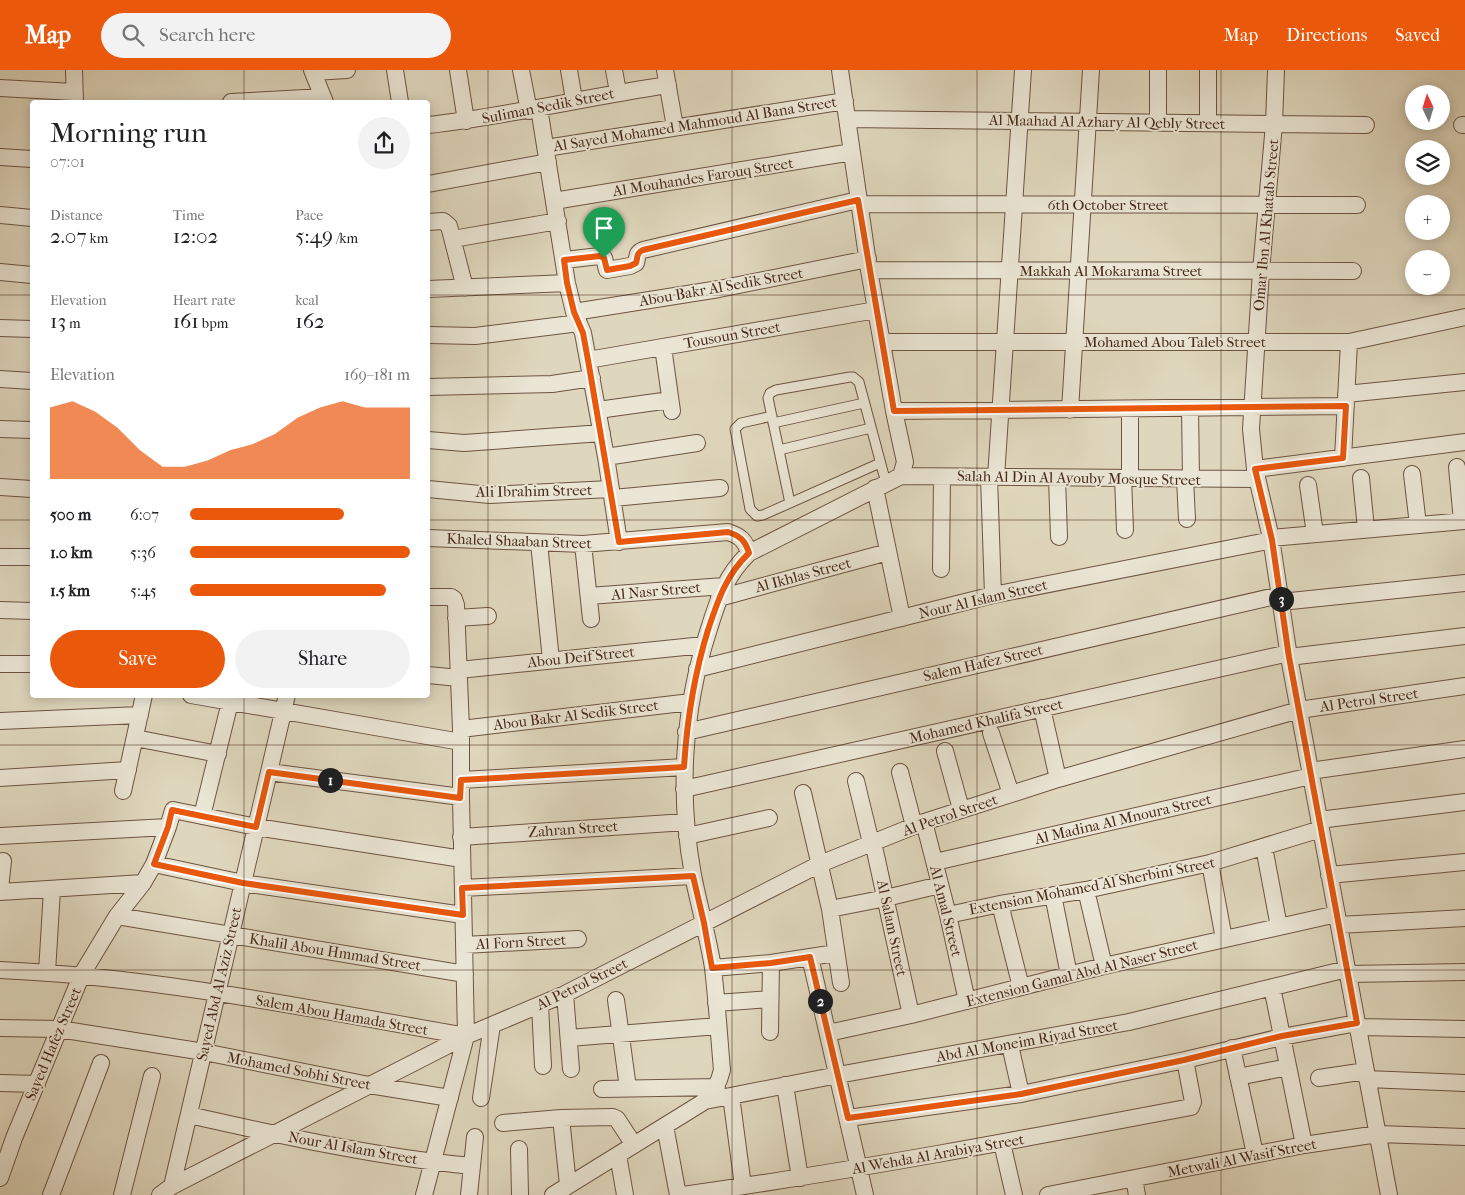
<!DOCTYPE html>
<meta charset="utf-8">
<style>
:root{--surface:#fff;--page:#f2f2f2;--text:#202124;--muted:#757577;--accent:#ea580c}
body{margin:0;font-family:"IM FELL French Canon",serif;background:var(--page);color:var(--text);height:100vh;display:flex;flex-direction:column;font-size:19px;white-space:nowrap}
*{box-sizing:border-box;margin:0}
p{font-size:16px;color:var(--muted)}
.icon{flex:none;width:28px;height:28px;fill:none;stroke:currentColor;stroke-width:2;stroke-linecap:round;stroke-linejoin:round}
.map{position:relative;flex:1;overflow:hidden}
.drawer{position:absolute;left:30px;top:30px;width:400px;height:598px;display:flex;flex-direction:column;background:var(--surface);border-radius:5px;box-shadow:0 2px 12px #0003}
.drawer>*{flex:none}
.needle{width:32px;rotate:356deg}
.controls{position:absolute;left:1405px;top:15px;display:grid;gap:10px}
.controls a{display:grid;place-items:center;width:45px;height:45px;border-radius:50%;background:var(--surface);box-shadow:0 2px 12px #0003;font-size:25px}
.pin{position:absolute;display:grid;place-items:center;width:42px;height:42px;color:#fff;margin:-51px -21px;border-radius:50% 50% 50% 0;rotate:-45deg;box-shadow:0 0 5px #0007}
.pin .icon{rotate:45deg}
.km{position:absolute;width:25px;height:25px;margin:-12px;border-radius:50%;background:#222;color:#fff;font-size:14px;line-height:25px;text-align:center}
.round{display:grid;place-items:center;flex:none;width:52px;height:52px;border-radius:26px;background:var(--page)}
.head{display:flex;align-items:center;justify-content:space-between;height:85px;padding:0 20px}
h1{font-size:28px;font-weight:600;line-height:38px}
.stats{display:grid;grid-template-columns:repeat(3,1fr);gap:8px;height:85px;padding:5px 20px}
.stats div{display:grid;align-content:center}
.stats b{font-size:21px;font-weight:600}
.stats small{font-size:14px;font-weight:400}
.stats p{font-size:14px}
.chart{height:140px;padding:10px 20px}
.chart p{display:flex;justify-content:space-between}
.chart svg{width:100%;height:90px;margin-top:5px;fill:var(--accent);opacity:.7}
.primary-button{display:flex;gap:10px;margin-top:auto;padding:10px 20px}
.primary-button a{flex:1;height:58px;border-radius:30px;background:var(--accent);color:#fff;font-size:20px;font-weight:600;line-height:58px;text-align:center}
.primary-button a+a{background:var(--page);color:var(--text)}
ul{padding:0 20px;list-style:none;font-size:16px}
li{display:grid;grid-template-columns:80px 60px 1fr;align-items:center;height:38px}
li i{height:12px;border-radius:6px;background:var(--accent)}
header{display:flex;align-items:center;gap:30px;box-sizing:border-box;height:70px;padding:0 25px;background:var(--accent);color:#fff}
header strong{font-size:24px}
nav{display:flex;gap:28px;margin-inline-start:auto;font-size:18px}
.search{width:350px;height:45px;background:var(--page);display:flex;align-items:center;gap:12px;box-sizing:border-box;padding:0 18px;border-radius:28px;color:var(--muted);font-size:19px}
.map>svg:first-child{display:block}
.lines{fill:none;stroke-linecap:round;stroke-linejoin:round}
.lane-casing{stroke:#6d5442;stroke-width:11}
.street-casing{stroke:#6d5442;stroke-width:18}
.lane{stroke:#eae5d4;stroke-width:9}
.street{stroke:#eae5d4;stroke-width:16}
.route-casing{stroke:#fff;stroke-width:10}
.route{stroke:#ea580c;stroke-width:6}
.grid{fill:none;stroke:#472919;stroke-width:1;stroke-opacity:0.55}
.labels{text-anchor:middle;stroke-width:4;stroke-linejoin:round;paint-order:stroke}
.street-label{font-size:15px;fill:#472919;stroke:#eae5d4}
</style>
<header>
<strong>Map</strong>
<div class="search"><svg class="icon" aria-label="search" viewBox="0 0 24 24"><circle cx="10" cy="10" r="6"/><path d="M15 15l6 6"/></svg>Search here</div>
<nav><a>Map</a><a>Directions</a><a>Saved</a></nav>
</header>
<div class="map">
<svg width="1465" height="1125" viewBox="0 0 1465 1125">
<rect width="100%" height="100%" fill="#dfd7bd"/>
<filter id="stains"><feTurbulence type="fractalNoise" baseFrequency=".004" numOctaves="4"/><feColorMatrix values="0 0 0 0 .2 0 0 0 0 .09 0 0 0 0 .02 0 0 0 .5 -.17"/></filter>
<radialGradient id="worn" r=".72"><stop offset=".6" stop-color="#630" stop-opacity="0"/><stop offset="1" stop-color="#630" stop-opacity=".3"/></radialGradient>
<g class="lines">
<defs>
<path id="lane" d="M772,346L741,353L735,359L750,439L757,446L763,445L880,393
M773,353L864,333
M779,380L871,358
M790,433L768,328L770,323L776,320L850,307H853L859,312L886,413"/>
<path id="street" d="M74,0L75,32
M312,0L325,32
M395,0L400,32
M458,0L466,51
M521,0L529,41
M569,0L574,30
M614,0L618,22
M665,0L675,57
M1276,0L1274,54L1261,201L1251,359L1255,399L1271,468L1289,587L1389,1125
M313,2L347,0
M0,18L74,22
M231,32L323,27
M539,38L567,213L574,242L583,263L588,290L606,387L619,472
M847,49L1366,55
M1158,52V0
M1208,53V0
M428,55C508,46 587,27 668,15
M1462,55H1465
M546,78L845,31
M0,87L32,89
M428,114L548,92
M554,131L852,82
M859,134L1357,135
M0,145L32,148
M428,152L443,151L449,156L465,218
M453,169L558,151
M564,190L600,186L604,188L607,200L630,196L636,193C638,186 636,183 643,180L858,130
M869,200L1353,201
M0,202L32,205
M428,219L567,213
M574,242L719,219L868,189
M0,258L32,259
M428,265L475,266L579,253
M882,272H1349L1465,247
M663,277L672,341
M588,290L876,240
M0,309L32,311
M428,317L552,314L592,308
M1346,324L1465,312
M1190,338L1191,409
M1130,339V408
M598,340L670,330
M1070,340L1091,0
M894,341L1346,336
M0,359L32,360
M428,370L464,373L602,363
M606,387L697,373
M1343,388L1349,272
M1457,397L1462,451
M1255,399L1465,372
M1412,404L1418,455
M901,406L1257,409
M989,407L993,525
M996,407L1023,0
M1057,408L1059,467
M1123,408L1125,460
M1361,408L1366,459
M1185,409L1187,449
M1308,415L1315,464
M0,417L32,419
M875,418L902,548
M428,419L490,425L611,419
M613,428L720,418
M428,468L583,474L728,462C740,466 745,470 749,483
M1271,468L1465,451
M539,473L551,590
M583,474L591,549
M0,487H32
M941,499L942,407
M589,526L724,516
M719,528L888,482
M1281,532L1465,513
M0,540L32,541
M456,548L488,546
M1289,587L1465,566
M0,594H32
M697,599L993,525L1272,470
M459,600L704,575
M428,605L459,608
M191,625L461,672
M1042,638L1058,709
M0,651L140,645
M461,659L691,632
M686,662L1280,525
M991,663L1011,724
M135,668L218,684
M945,681L961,739
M1310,701L1465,679
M269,702L461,727
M900,702L914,756
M0,708L128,700
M461,710L684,697
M856,711L871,773
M684,719L1289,583
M123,721L144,625
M803,723L830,839L841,913
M202,746L230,632
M1319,750L1465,732
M924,752L948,845L967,931
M0,766L168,757
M687,766L769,748
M461,767L686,752
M873,772L911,945
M1264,777L1279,857
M935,792L1311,706
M1210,793L1224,869
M154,794L243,813L463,845
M1329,805L1465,792
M463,818L693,806
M0,819L3,791
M1086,820L1104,896
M0,822L143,813
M1053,825L1069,905
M1000,834L1021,917
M830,839L886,828L940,815
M948,845L1000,834L1086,820L1210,793L1321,759
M117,846L465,904
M1339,855L1465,848
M464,875L578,869
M810,887L865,1125
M713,898L771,893L836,883
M0,900C157,907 312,939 466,966
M47,902L52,820
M1348,904L1465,902
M1272,917L1304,1075
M565,924L571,999
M616,930L628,1018
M716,933L770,929
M540,935L543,996
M1358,957L1465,959
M0,958L59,959L204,982L369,1015L450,1028
M770,962L771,893
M828,963L911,945L1104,896L1337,844
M569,968L718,956
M1010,975L1021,1024
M1232,978L1255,1084
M1238,1007L1288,997
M1319,1008L1366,1001
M1367,1009L1465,1013
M0,1013L37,1014
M785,1015L800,1108
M602,1019L717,1017
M731,1026L743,1116
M481,1028L492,955
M705,1031L838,1005L1129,952L1347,899
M189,1045C282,1066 377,1087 472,1096
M561,1048L568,1115
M848,1048L1021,1024L1185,990L1282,967L1357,953
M503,1053L561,1048L613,1047L617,1049L634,1075
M665,1056L678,1125
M1002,1073L1014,1125
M519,1079L520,1125
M618,1085L625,1125
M0,1108L14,1068L82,904L117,846L143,813L154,794L168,757L173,740L256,757L462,789
M1134,1109L1137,1125
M172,1116L287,625
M51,1125L101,993
M122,1125L152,1006
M160,1125L172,1116L466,966L565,924L820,794L924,752L1058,709L1299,640L1465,616
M424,1125L466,966L461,727V659L456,535L454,529L451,527H428
M469,1125L475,1067
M553,1125L705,1031C714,1021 719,1013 722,1000C719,966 717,932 713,898C708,866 699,836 693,805C678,724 683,640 708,562C718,530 725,506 749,483L901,406L905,392L894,341L869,200L840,0
M683,1125C853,1101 1022,1069 1191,1037L1193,1032L1185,990
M1048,1125L1304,1075L1378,1064L1465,1067"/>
</defs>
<use href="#lane" class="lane-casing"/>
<use href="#street" class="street-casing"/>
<use href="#lane" class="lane"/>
<use href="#street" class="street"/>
</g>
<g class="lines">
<defs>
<path id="route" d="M858,130L894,341L1346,336L1343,388L1255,399L1272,470L1289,587L1357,953L1282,966L1184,990L1021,1024L848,1048L810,887L771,893L712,898L704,853L693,806L462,818L463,845L243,813L154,794L168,757L172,740L256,757L269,702L460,728L461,710L684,697C687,650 694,605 708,560C718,530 726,505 749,483C745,470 740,466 728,462L619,472L588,290L583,263L574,242L567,213L564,190L600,186L604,188L607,200L630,196L636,193C638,187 636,183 643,180Z"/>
</defs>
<use href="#route" class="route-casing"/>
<use href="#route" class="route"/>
</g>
<path class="grid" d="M244,0V32M488,0V1125M732,0V1125M977,0V1125M1221,0V1125M0,225H32M428,225H1465M0,450H32M428,450H1465M244,625V1125M0,675H1465M0,900H1465"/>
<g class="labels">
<g class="street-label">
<text transform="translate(548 36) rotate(-11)" y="5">Suliman Sedik Street</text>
<text transform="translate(1107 52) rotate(1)" y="5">Al Maahad Al Azhary Al Qebly Street</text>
<text transform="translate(695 54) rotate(-9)" y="5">Al Sayed Mohamed Mahmoud Al Bana Street</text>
<text transform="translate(703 107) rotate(-9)" y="5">Al Mouhandes Farouq Street</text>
<text x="1108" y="140">6th October Street</text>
<text transform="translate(1266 155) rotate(-85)" y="5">Omar Ibn Al Khatab Street</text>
<text x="1111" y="206">Makkah Al Mokarama Street</text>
<text transform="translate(721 217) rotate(-10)" y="5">Abou Bakr Al Sedik Street</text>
<text transform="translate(732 265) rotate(-10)" y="5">Tousoun Street</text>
<text x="1175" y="277">Mohamed Abou Taleb Street</text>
<text transform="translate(1079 408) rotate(1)" y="5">Salah Al Din Al Ayouby Mosque Street</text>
<text transform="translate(534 421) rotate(-1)" y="5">Ali Ibrahim Street</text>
<text transform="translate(519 471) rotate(2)" y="5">Khaled Shaaban Street</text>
<text transform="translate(803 505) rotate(-15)" y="5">Al Ikhlas Street</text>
<text transform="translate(656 521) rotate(-5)" y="5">Al Nasr Street</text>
<text transform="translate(983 529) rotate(-13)" y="5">Nour Al Islam Street</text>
<text transform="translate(581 587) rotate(-6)" y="5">Abou Deif Street</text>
<text transform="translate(983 593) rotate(-13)" y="5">Salem Hafez Street</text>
<text transform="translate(1369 630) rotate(-8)" y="5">Al Petrol Street</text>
<text transform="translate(576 645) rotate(-7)" y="5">Abou Bakr Al Sedik Street</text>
<text transform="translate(986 651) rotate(-13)" y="5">Mohamed Khalifa Street</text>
<text transform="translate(950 745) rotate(-19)" y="5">Al Petrol Street</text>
<text transform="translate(1123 749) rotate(-13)" y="5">Al Madina Al Mnoura Street</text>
<text transform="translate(573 759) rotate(-4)" y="5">Zahran Street</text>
<text transform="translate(1092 816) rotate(-11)" y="5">Extension Mohamed Al Sherbini Street</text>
<text transform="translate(946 841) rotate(76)" y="5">Al Amal Street</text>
<text transform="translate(892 858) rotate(78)" y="5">Al Salam Street</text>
<text transform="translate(521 872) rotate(-3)" y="5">Al Forn Street</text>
<text transform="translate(335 882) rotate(9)" y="5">Khalil Abou Hmmad Street</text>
<text transform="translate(1082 903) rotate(-14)" y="5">Extension Gamal Abd Al Naser Street</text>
<text transform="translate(219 914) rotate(-77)" y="5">Sayed Abd Al Aziz Street</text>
<text transform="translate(582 914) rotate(-26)" y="5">Al Petrol Street</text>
<text transform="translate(342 945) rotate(10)" y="5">Salem Abou Hamada Street</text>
<text transform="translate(1027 971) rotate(-10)" y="5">Abd Al Moneim Riyad Street</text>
<text transform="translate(53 974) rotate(-67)" y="5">Sayed Hafez Street</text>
<text transform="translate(299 1001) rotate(11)" y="5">Mohamed Sobhi Street</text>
<text transform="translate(353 1078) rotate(10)" y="5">Nour Al Islam Street</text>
<text transform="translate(938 1084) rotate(-10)" y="5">Al Wehda Al Arabiya Street</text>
<text transform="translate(1242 1088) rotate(-11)" y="5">Metwali Al Wasif Street</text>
</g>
</g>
<rect width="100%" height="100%" filter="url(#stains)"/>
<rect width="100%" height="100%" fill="url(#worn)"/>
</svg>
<div class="controls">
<a><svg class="needle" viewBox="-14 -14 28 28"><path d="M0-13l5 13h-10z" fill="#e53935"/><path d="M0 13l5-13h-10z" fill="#757577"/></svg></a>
<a><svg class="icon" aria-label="layers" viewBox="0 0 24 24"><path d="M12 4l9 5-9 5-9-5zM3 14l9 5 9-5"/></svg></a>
<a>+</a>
<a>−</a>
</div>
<div class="pin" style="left:604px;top:188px;background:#1e9e55"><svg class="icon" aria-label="arrive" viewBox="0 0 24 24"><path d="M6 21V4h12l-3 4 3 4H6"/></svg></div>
<b class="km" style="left:330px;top:710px">1</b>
<b class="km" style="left:820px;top:931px">2</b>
<b class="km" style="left:1281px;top:529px">3</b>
<section class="drawer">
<div class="head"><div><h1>Morning run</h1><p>07:01</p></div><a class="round"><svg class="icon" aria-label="share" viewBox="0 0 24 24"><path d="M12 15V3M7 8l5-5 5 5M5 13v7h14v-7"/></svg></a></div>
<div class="stats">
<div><p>Distance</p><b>2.07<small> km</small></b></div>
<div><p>Time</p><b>12:02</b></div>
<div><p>Pace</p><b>5:49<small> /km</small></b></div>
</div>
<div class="stats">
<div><p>Elevation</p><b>13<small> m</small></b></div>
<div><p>Heart rate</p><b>161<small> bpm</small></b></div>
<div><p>kcal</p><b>162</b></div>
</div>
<div class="chart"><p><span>Elevation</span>169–181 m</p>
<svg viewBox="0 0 160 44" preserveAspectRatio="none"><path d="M0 44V9L10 6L20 11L30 19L40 30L50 38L60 38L70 35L80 30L90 27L100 22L110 14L120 9L130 6L140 9L150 9L160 9V44z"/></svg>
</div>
<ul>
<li><b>500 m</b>6:07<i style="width:70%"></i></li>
<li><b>1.0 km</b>5:36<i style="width:100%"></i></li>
<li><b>1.5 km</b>5:45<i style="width:89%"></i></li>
</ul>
<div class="primary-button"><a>Save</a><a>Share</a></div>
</section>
</div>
